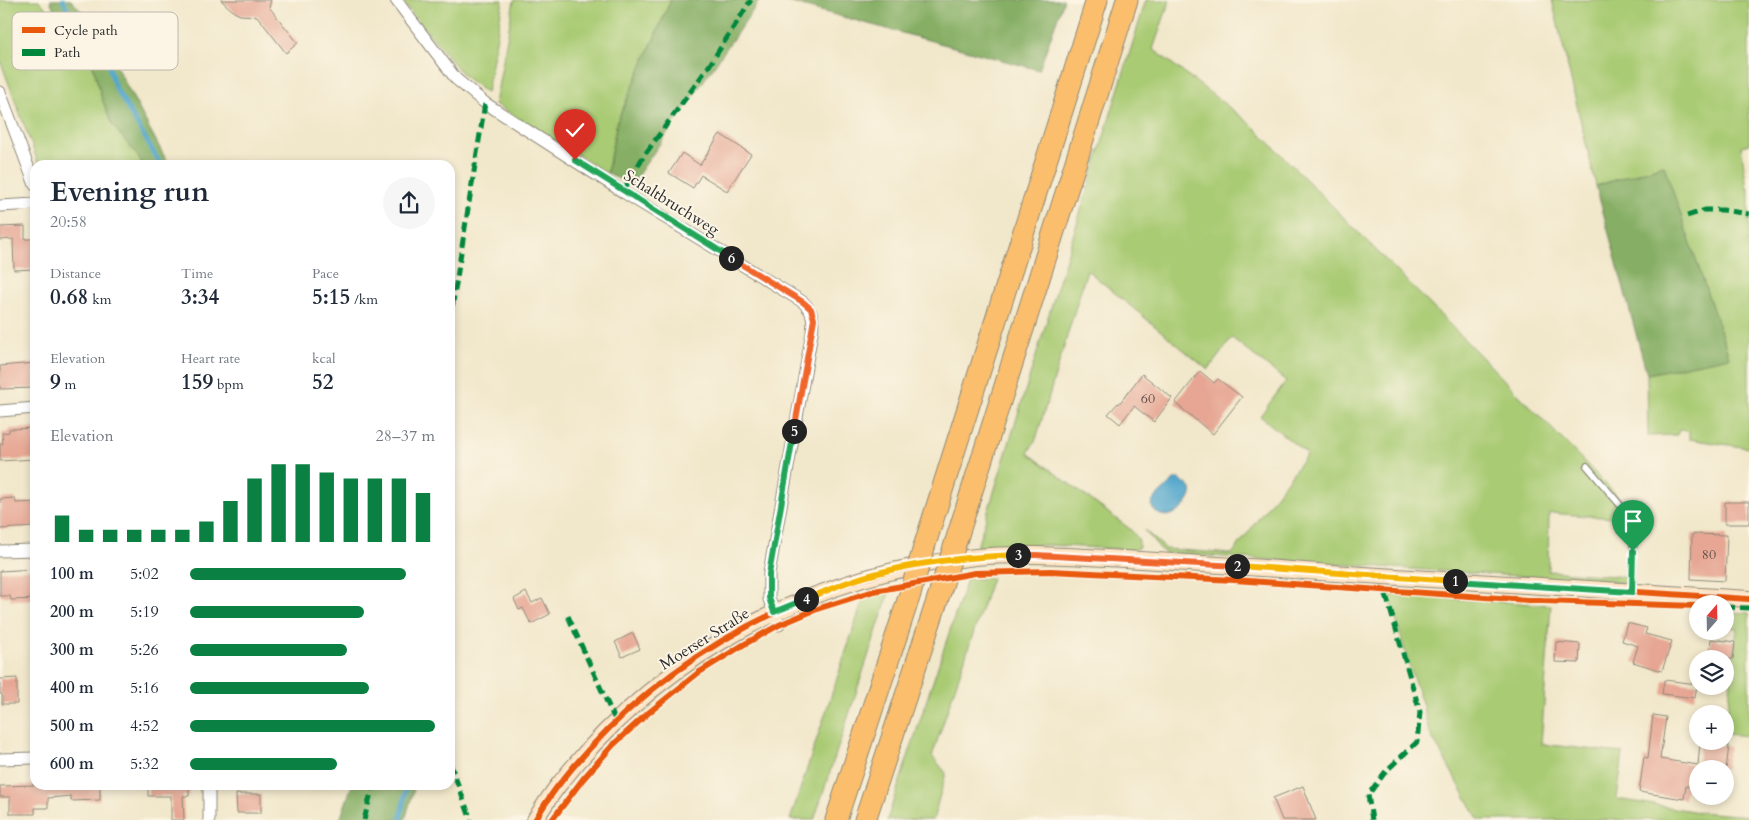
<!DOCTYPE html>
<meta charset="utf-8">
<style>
:root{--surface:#fff;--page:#f6f6f7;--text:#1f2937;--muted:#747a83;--accent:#0b8043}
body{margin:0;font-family:Cardo,serif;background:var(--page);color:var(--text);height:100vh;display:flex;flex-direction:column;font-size:19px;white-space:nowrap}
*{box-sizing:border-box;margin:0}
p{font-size:16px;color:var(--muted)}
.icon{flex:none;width:28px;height:28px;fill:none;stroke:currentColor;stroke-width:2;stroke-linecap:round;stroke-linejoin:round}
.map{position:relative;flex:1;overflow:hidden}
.side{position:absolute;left:30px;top:160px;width:425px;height:630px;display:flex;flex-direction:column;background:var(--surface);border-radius:15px;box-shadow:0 2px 8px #0003}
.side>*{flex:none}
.needle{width:32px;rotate:20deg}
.buttons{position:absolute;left:1689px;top:595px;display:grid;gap:10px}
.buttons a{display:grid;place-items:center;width:45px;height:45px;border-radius:50%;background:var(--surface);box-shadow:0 2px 8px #0003;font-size:25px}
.pin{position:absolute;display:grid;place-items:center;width:42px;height:42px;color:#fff;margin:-51px -21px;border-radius:50% 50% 50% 0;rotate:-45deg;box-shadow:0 0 5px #0007}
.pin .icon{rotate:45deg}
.km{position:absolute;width:25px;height:25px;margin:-12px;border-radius:50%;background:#222;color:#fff;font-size:14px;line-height:25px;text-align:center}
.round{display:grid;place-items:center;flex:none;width:52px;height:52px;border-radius:26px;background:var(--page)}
.summary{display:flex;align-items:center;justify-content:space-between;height:85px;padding:0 20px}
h1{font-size:28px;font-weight:700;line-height:38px}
.metrics{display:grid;grid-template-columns:repeat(3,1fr);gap:8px;height:85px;padding:5px 20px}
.metrics div{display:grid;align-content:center}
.metrics b{font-size:21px;font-weight:700}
.metrics small{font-size:14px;font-weight:400}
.metrics p{font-size:14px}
.chart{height:140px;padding:10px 20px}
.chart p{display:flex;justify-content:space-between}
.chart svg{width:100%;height:90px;margin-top:5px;stroke:var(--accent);stroke-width:6}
ul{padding:0 20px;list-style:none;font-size:16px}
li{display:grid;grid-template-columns:80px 60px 1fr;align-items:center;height:38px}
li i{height:12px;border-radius:6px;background:var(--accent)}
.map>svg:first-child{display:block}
.green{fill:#a9cb73;stroke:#6a7b4f}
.forest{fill:#86af65;stroke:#586d48}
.water{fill:#4ea4cb;stroke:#3c687b}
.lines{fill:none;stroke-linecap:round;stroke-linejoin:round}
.stream{stroke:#4ea4cb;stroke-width:4.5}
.building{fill:#e6a693}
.lane-casing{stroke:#8e897a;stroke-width:8}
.street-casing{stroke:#8e897a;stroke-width:13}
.secondary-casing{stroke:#8e897a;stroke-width:18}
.highway-casing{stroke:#8e897a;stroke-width:23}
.lane{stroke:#fff;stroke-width:5.5}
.street{stroke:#fff;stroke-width:11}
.secondary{stroke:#fde5c5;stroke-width:16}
.highway{stroke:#fabe6d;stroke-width:21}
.highway-bridge-casing{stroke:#8e897a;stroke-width:23;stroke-linecap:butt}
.highway-bridge{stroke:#fabe6d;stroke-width:21}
.quiet{stroke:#00873e;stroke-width:5;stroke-dasharray:10 5;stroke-linecap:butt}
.cycleway-casing{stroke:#fcf5e5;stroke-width:9}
.cycleway{stroke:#e8590c;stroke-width:6}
.split-1-casing{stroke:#fff;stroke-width:10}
.split-2-casing{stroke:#fff;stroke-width:10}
.split-3-casing{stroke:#fff;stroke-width:10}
.split-4-casing{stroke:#fff;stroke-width:10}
.split-5-casing{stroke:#fff;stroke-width:10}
.split-6-casing{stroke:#fff;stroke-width:10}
.split-7-casing{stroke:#fff;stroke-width:10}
.split-1{stroke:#22a559;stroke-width:6}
.split-2{stroke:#f5b400;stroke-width:6}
.split-3{stroke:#f0652b;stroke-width:6}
.split-4{stroke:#f5b400;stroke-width:6}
.split-5{stroke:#22a559;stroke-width:6}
.split-6{stroke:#f0652b;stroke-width:6}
.split-7{stroke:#22a559;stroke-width:6}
.labels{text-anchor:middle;stroke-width:4;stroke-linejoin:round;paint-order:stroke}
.number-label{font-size:14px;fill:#5a4a45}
.street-label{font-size:16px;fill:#2b2b2b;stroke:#fcf5e5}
.key{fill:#fcf5e5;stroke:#bdb8ad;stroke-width:1}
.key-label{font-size:14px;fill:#2b2b2b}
</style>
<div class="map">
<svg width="1749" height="820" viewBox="0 0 1749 820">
<rect width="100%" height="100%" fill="#fcf5e5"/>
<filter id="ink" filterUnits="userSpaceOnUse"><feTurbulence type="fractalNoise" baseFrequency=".02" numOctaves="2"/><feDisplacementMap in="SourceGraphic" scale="10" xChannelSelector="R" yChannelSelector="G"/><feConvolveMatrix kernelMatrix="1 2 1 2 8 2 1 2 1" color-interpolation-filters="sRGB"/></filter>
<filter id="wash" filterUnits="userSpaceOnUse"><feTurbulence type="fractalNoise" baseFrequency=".0096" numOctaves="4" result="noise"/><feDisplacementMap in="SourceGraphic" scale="20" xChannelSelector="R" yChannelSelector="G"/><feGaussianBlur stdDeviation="1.12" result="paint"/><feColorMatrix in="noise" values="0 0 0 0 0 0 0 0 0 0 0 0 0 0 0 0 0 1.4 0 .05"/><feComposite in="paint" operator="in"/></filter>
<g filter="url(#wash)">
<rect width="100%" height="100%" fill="#f1e7ca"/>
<path class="green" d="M0,0H39L92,62L101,96L111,123L140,159L143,165H39L0,60Z
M401,0H503L487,93L465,77Z
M514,0H671L617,122L607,173L495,104Z
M1146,0H1170L1153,49L1252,125L1474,349L1641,520L1549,513L1548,571L1627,577V583L1164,553L1144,530L1166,549L1232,554L1307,454L1260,416L1286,381L1232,338L1208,370L1087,270L1036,439L1028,453L1130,529C1135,535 1140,539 1139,547L1134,550L1048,545L977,547Z
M1552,0H1749V144L1741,146L1747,189H1749V448L1689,439V431L1679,430L1677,435L1648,436L1647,374L1729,357L1663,165L1596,186Z
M992,578L932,756L946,773L933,820H887L967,579Z
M890,590L814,820H790L863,600C869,593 881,592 890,590Z
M1389,595L1551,605L1541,744L1623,753L1617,799L1699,812L1749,816V820H1479L1429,732L1423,706L1410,668Z
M1725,612L1749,613V736L1725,734L1737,628L1725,627Z"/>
<path class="forest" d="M50,0H71L95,26L163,154L170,165H143L140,159L111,123L101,96L92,62L62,28Z
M671,0H760L631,185L607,173L617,122Z
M780,0H1064L1039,70Z
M1664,165L1729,357L1647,374L1596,186Z
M352,785H415L405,820H340Z"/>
<path class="water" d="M1175,479H1179C1183,482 1189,485 1191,489C1196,501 1164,532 1151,505L1154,499Z"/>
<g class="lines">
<path class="stream" d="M63,0L67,9L103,48L115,87L161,165
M400,820L407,785"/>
</g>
<g id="blocks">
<path class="building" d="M221,0H271L269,7L298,43L286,53L257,16L240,15L234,12Z
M720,134L751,154L727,191L701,175L693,188L669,173L682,153L700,165Z
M25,226V239H35V269L14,270L13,239L0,240V227Z
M35,363V388L0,389V366Z
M1200,371L1214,383L1218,379L1242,397L1213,434L1175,403Z
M1142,374L1172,398L1154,422L1134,406L1120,424L1108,414L1118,403L1119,404Z
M35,428V459L0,461V444H3L2,433L9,432V429Z
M15,498L16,503L35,502V527L0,529V499Z
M1725,502H1749V524H1725Z
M1692,534L1727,535L1725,581L1691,579Z
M35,569V599L11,600L10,596H0V571Z
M526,592L532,603L542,598L550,614L531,624L523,608L519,610L514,599Z
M1627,623L1647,628L1645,634L1672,641L1662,671L1633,662L1638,646L1622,641Z
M633,633L640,649L622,657L615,642Z
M1711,639L1735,642L1733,659H1709Z
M1556,642L1580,644L1579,663L1555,662Z
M17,678V704H2V694H0V679Z
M1664,680L1697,684L1695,698L1662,694Z
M1653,715L1666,717L1660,759L1698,765L1700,742L1729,746L1726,769H1698V787L1686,786L1684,799L1639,792L1644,757L1648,758Z
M34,785H100V800L71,801V796L48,798V808H35V814H10V797H0V786Z
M148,785H189V796H183L184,820H171V796H148Z
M1303,786L1316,820H1282L1273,798Z
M236,794H261V813H237Z"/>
</g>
</g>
<g filter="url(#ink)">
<use href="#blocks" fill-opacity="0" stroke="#8e897a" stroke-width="1"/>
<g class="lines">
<defs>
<path id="lane" d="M1587,466L1632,519L1634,524L1632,590"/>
<path id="street" d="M396,0L456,79L485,103L623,192L803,302C813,312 814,319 812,333L769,573V599L779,625
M0,92L35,185
M0,206L35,204
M0,411L35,408
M0,551L35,550
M0,759L35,758
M209,785V820"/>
<path id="secondary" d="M535,820C543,807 551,794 561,782C662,654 814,573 976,557C1020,553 1064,556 1107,558C1173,562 1238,566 1304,571C1452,581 1600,590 1749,599"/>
<path id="highway" d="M956,541L1127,0
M925,544L1097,0
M836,820L910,594
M865,820L940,592"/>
</defs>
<use href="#lane" class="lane-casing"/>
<use href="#street" class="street-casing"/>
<use href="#secondary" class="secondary-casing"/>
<use href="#highway" class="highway-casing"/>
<use href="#lane" class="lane"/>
<use href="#street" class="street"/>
<use href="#secondary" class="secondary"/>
<use href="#highway" class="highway"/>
<defs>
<path id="highway-bridge" d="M940,592L956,541
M910,594L925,544"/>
</defs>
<use href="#highway-bridge" class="highway-bridge-casing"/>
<use href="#highway-bridge" class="highway-bridge"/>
<path class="quiet" d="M623,192L643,157L709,66L751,0
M1687,216L1705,210H1723L1749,214
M450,321L485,103
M1725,607L1749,608
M568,616L616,722
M450,763L471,820
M364,820L373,785
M1372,820L1368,795L1386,771L1417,742L1420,712L1384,588"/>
<defs>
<path id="cycleway" d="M535,820C543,807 551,794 561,782C662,654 814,573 976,557C1020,553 1064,556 1107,558C1173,562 1238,566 1304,571C1452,581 1600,590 1749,599
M552,820L583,779L613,745L647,714L698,673L743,645L779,625L817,609L874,591L975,573L1051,571L1234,580L1542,601L1698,606"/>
</defs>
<use href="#cycleway" class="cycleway-casing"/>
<use href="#cycleway" class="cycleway"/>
</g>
</g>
<g class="lines" filter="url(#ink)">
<defs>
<path id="split-1" d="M1455,581L1632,592L1633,551"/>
<path id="split-2" d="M1237,566L1455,581"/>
<path id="split-3" d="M1018,555H1036L1237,566"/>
<path id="split-4" d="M806,599C820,594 834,587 848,582C902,563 962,557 1018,555"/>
<path id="split-5" d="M794,431L769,574V598L774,612L806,599"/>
<path id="split-6" d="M731,258L803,302L811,309L814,319L794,431"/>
<path id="split-7" d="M575,160L731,258"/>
</defs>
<use href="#split-1" class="split-1-casing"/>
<use href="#split-2" class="split-2-casing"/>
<use href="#split-3" class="split-3-casing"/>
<use href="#split-4" class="split-4-casing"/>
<use href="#split-5" class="split-5-casing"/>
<use href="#split-6" class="split-6-casing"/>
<use href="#split-7" class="split-7-casing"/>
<use href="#split-1" class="split-1"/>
<use href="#split-2" class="split-2"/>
<use href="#split-3" class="split-3"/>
<use href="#split-4" class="split-4"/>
<use href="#split-5" class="split-5"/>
<use href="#split-6" class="split-6"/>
<use href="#split-7" class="split-7"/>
</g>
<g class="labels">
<g class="number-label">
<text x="1148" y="403">60</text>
<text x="1709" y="559">80</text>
</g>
<g class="street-label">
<text transform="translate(672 202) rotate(32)" y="6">Schaltbruchweg</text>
<text transform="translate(704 638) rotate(-32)" y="6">Moerser Straße</text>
</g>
</g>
<rect x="12" y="12" width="166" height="58" rx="8" class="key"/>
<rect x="22" y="27" width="23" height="6" fill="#e8590c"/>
<rect x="22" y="49" width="23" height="7" fill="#00873e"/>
<g class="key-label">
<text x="54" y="35">Cycle path</text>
<text x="54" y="57">Path</text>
</g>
</svg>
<div class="buttons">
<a><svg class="needle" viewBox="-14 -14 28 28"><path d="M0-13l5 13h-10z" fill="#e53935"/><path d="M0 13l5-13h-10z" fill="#747a83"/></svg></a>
<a><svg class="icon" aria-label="layers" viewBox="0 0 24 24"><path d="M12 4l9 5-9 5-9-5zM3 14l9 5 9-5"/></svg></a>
<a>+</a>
<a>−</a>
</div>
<div class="pin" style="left:1633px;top:551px;background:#1e9e55"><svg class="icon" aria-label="arrive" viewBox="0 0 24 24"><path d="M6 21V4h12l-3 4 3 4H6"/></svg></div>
<div class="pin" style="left:575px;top:160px;background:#d93025"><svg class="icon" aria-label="check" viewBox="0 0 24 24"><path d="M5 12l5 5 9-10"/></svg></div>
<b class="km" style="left:1455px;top:581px">1</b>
<b class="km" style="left:1237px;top:566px">2</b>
<b class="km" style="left:1018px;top:555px">3</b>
<b class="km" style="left:806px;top:599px">4</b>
<b class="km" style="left:794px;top:431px">5</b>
<b class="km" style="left:731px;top:258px">6</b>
<section class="side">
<div class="summary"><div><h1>Evening run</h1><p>20:58</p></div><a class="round"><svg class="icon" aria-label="share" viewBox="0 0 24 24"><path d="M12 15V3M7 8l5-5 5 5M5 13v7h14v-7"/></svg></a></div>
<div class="metrics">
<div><p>Distance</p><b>0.68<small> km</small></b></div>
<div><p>Time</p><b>3:34</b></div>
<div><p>Pace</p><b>5:15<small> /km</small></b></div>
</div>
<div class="metrics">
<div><p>Elevation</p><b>9<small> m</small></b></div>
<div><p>Heart rate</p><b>159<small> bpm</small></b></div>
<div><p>kcal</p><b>52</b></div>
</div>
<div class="chart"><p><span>Elevation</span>28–37 m</p>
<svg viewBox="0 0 160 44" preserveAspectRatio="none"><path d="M5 44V31M15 44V38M25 44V38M35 44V38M45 44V38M55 44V38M65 44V34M75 44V24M85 44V13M95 44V6M105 44V6M115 44V10M125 44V13M135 44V13M145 44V13M155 44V20"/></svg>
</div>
<ul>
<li><b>100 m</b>5:02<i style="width:88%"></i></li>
<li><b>200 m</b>5:19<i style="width:71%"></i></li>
<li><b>300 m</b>5:26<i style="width:64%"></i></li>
<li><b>400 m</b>5:16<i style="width:73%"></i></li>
<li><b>500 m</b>4:52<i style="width:100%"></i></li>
<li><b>600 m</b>5:32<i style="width:60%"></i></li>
</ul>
</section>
</div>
